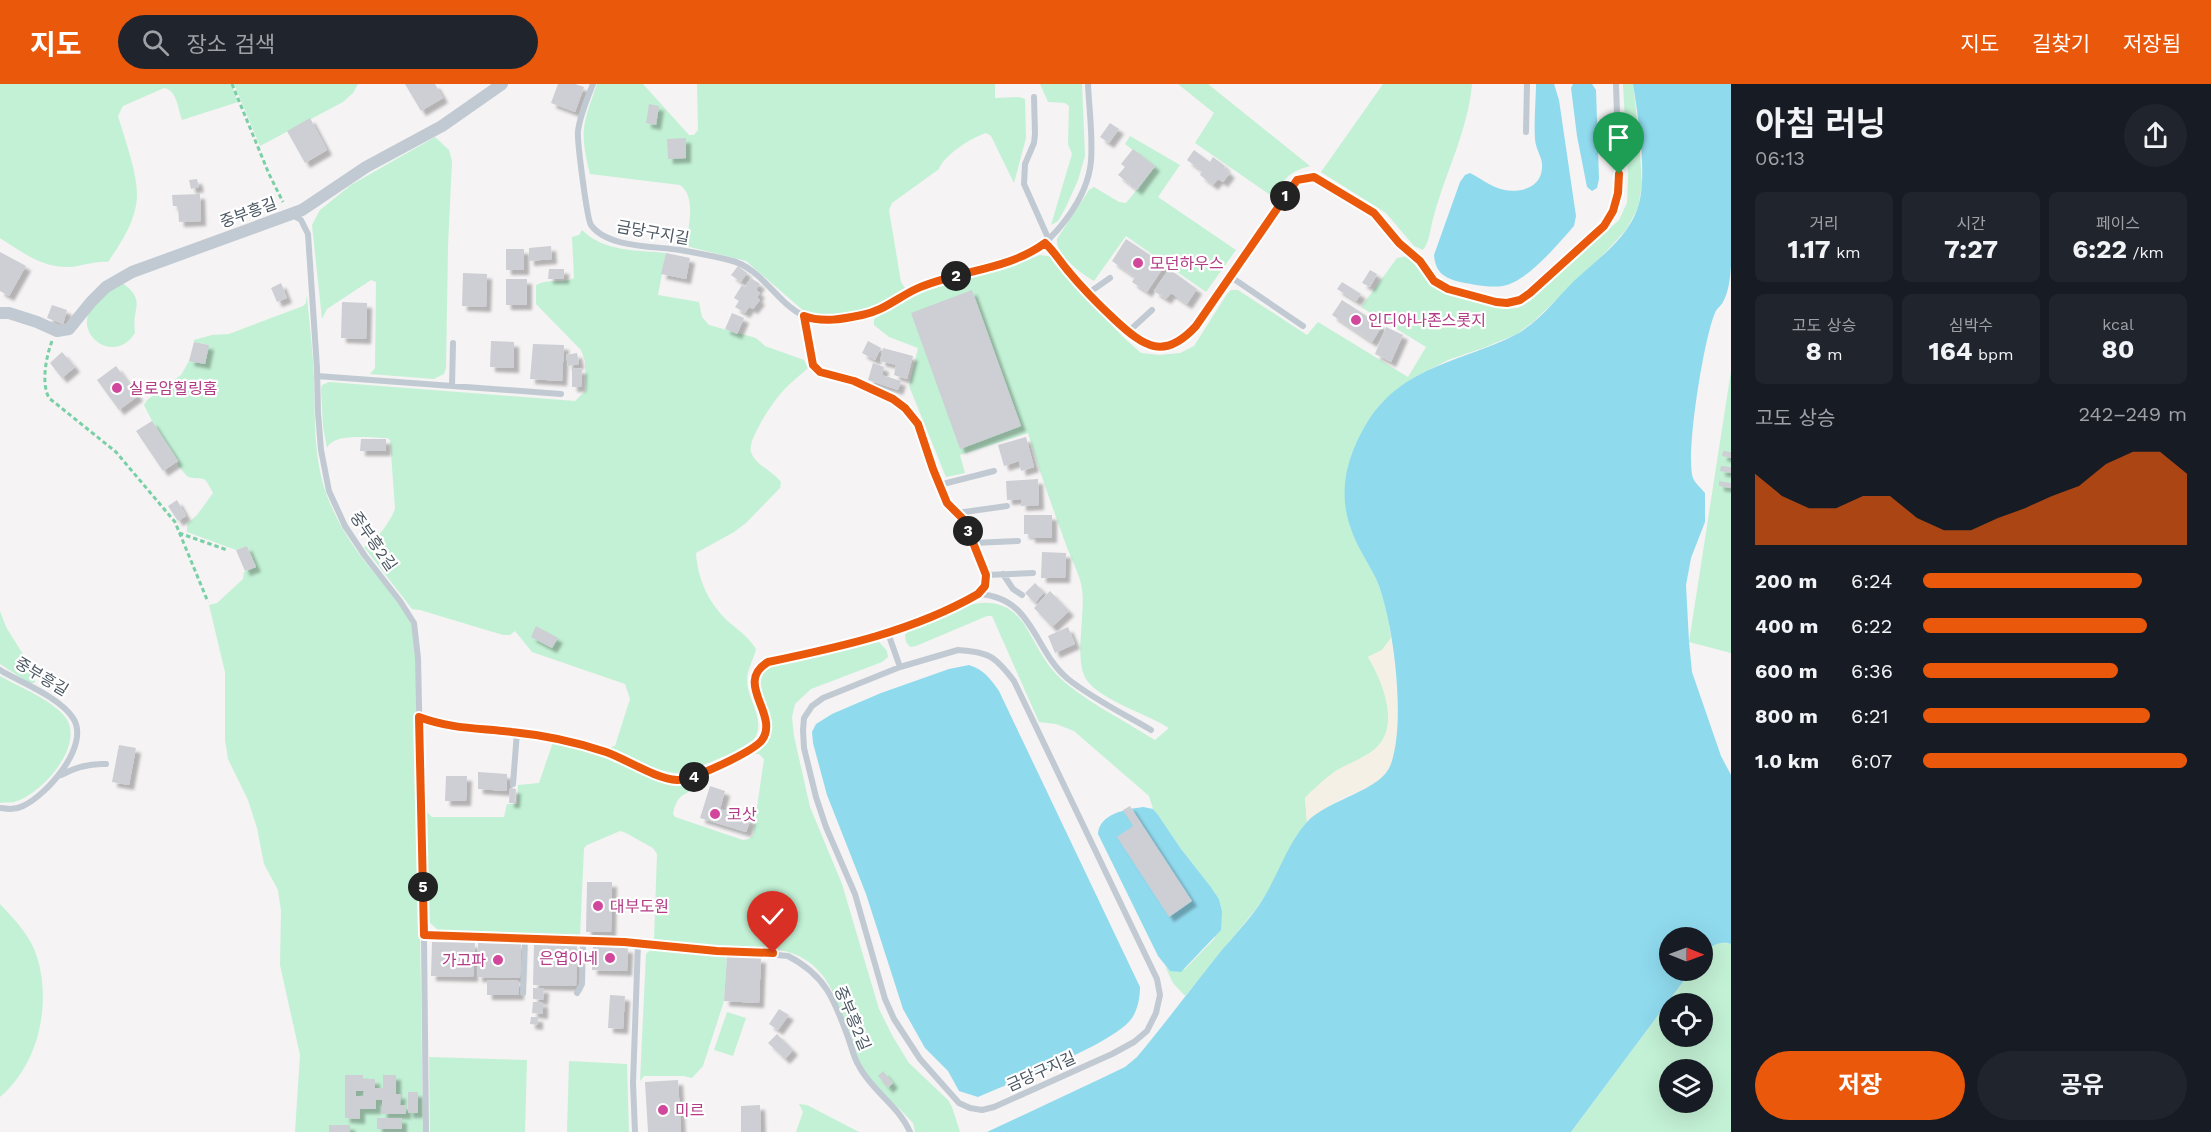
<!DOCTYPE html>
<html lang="ko">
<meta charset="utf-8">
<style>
:root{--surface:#171b24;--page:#20242c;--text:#f1f3f6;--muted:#9ea1a6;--accent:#ea580c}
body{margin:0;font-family:"Work Sans","Noto Sans KR",sans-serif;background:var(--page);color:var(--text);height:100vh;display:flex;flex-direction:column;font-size:22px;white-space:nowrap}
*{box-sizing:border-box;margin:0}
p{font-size:20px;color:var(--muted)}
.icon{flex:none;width:33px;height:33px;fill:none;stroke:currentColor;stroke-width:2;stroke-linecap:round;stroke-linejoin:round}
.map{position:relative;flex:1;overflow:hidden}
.side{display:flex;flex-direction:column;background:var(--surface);width:480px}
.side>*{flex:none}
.needle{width:39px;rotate:91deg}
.buttons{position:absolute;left:1659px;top:843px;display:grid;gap:12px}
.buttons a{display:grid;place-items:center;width:54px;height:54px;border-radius:50%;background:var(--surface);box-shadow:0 6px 24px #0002;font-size:30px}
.pin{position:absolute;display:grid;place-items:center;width:51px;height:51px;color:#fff;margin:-62px -26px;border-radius:50% 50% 50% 0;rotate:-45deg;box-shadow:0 0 6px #0007}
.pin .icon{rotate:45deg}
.km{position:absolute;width:30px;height:30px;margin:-15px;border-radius:50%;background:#222;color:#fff;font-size:16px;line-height:30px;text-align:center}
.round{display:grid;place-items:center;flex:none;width:63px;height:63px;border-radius:32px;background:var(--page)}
.summary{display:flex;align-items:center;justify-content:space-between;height:102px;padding:0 24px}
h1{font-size:33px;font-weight:700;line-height:45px}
.figures{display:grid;grid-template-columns:repeat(3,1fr);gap:9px;height:102px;padding:6px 24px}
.figures div{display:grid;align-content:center;border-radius:9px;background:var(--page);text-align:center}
.figures b{font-size:26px;font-weight:700}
.figures small{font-size:16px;font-weight:400}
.figures p{font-size:16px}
.chart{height:168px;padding:12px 24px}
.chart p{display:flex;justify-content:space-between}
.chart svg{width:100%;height:108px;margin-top:6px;fill:var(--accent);opacity:.7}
.cta{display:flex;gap:12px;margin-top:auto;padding:12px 24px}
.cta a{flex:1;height:69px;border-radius:36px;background:var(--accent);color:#fff;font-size:24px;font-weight:700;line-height:69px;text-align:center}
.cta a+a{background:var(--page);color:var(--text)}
ul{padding:0 24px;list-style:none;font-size:20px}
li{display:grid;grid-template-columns:96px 72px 1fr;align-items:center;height:45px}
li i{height:15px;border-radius:8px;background:var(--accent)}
header{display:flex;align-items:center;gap:36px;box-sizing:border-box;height:84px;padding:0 30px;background:var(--accent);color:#fff}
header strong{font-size:28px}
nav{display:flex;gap:33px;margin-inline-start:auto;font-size:21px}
.search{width:420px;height:54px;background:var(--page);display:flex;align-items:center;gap:15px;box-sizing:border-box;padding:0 21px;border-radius:33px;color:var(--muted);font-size:22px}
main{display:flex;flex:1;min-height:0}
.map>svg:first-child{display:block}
.green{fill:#c3f1d5;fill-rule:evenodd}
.sand{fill:#f5f0e5}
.water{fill:#90daee}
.building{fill:#cdcfd5;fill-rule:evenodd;filter:url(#shadow)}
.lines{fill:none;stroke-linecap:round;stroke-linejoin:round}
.path{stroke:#7ad0a6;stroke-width:3;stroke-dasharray:4.5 3;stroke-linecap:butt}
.lane{stroke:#c1cad2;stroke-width:6}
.street{stroke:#c1cad2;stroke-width:12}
.route-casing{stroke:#fff;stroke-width:12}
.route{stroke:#ea580c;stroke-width:8}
.hotel-dot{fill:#d1479c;stroke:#fff;stroke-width:2}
.labels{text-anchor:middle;stroke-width:4.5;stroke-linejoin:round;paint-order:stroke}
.street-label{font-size:16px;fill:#4a5661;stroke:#fff}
.hotel-label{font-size:16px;fill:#b23c85;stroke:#fff;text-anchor:start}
</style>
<header>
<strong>지도</strong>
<div class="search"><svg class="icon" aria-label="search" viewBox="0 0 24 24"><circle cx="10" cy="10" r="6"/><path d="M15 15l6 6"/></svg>장소 검색</div>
<nav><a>지도</a><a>길찾기</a><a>저장됨</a></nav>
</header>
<main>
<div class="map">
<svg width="1731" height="1048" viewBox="0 0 1731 1048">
<defs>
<filter id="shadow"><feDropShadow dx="5" dy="5" stdDeviation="1.5" flood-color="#0004"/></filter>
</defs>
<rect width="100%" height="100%" fill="#f5f3f3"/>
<path class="green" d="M0,0H231L238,18L182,36C178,25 177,6 164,4L123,22L118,32C125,56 138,90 137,114C135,138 121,159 108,178C93,177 84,182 70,183C42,184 22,168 0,154Z
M234,0H358L353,9L343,18L260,62Z
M597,0H643L689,51H694L698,46L697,0H995V14L1019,13L1025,15L1026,54L1014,99L991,52L986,49C972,53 943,72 939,85L892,119L889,126L901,198L905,204C887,227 831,240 805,228L746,177L686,162C688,144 697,113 680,101L590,90C579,47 583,40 597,0Z
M1040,0H1082L1085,72L1078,96L1066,123L1058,137L1051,141L1072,70L1068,60L1069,22L1065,19L1048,18Z
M1178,0H1208L1310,82C1288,88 1285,94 1273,113L1195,59L1214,29Z
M1383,0H1472C1468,47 1445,89 1433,135C1430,145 1430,157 1423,166L1414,162L1386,129L1321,88Z
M1623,0H1633L1639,53L1642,100L1638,124L1626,146L1603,171L1533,238L1517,250L1483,264L1448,276L1411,295L1381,320L1366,340L1350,442L1377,497L1387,526L1391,554L1382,566L1368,573C1382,596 1401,641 1376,664C1365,674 1349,679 1336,687C1324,695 1315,704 1305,714L1307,739L1292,761L1275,797L1256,825L1185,912L1173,899L1165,882L1170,887L1185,885L1214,855L1222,827L1219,815L1181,765L1153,725L1149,712L1074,647L1056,640L1039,638L992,532H987L916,562L910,563L906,558L905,551L909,546C946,530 994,497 1024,540C1035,557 1042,575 1056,590C1079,614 1125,637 1155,656L1169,644C1147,630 1106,618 1089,599C1072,582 1086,531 1082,505C1080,490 1070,473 1065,458C1052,422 1039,386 1028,349L960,371L965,389L946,393L909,302L918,264L889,253L874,241V235L917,209L1000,186L1040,171L1053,173L1075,202L1123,253L1141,269L1159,271L1180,269L1194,262L1227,210L1231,206H1238L1307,251L1318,238L1408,293L1426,263L1361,223L1397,174L1408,172L1427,196L1441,207L1457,213L1504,225L1518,224L1530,217L1619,136L1627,119L1628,94Z
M1130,52L1180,81L1158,113L1236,166L1206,208L1126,152L1094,197C1082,190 1055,171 1057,155L1089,106L1094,103L1119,118L1126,119L1155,83L1125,60Z
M435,53L449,66L452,77L448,162L446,284L444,290L434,295L370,290L375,284L376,198L371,196L327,225L322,235L312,141L320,126L351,101Z
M582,146C604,168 637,166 666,169L658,211L699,218L702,233L709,241L756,254L765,262L804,276L808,284C798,293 785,303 777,314C770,323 747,357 751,368C755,381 773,387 781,398L780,404L746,439L734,448L696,469C698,497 709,520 730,539C741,548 748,553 756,565C754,575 747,585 747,596C747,613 760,627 758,645C757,651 754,657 749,660C743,666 685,689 677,689C660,689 625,671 608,664L615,662L630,615L625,600L532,568L515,547L510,551H503L420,526L412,525L364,463C374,461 393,434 395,424L390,356L387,354C372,354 334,348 327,364L323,343L321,305L322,301L329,298L575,317L586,306L585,277L581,266L536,220V201C548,194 562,200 574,194L572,153L579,151Z
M121,198C148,217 131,223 135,249C116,279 80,255 88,231C94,217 110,207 121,198Z
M307,211C309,238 313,266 314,293C315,332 313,374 327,412C336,435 348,456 363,475C379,496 399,514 410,538C415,548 414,563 416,574L423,1048H350V1041H329V1048H295L300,971L280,881L281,827L278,806L264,780L257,744L248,716L228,675L225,656V588L209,521L217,519L243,495L244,488L256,483L247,462L236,466L187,448V440L197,431L213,409C203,389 206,397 188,393L178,382V377L152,337L144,321L147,316L181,291L189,277L209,261L194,258V256L212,251L229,250L303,222L306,219Z
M1731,287V569L1689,558Z
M0,527L6,543L34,588L35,599H29L0,580Z
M879,558L887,567L888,573L882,578L811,605L795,620L792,633L794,652L810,723L842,800L879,925L893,953L909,979L948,1016L952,1023L960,1048H915L913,1039C896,1020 873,1002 861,980C841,943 840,888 794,870C770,861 740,866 716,864C698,862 679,860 661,858L654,855L657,770L653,764L624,748L620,747L587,761L584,764L580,853L438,846L429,838L426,727L432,733H504L507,720H517L518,701L539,699L552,661L551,658L607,671L670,697L693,699L696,704C681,712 677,712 673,730L675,733L743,756L749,755L753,751L764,675L759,670H755C789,646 755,621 761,590L771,581Z
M0,592C19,603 53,616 66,634C85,662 41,711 14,718C10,719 4,718 0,719Z
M0,820C14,835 31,852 37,873C52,921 38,981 0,1013Z
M1718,858L1731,860V1048H1571L1691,887L1702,886L1703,871L1709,864ZM1670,920H1702V952H1670ZM1670,986H1702V1018H1670Z
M655,865L727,872L724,917L703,982L692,994L683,992H644L640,997L646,870L650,866Z
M727,928L746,934L733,972L714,966Z
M429,973L527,976L525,1048H430Z
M569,977L627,980L629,1048H567Z
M799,1020L807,1021L859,1048H796L803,1028Z"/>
<path class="sand" d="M1391,554C1396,583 1406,673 1383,695C1373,704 1357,707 1345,713C1331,720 1319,728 1307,739L1305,714C1315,704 1324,695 1336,687C1349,679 1365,674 1377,664C1401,641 1382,596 1368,573L1382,566Z"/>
<path class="water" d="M1536,0H1554L1559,16L1576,132L1574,142C1558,160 1527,198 1503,202C1488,204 1470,200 1456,197C1442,193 1435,186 1434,171L1460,98L1465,91L1470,89C1478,93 1486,99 1495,103C1512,111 1541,107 1542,84C1543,75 1538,69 1536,61C1533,50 1536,14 1536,0Z
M1573,0H1592L1596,6L1599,95L1597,104L1592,107L1587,103L1577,52L1571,4Z
M1633,0H1731V182C1730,194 1729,207 1723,218C1721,222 1716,225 1715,229C1704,253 1685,372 1693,394C1695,399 1702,405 1705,409V438L1691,474L1686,501L1689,558L1692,588L1721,672L1731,691V860C1718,856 1711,862 1703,871L1702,854H1670V886L1691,887L1571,1048H987L1100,995L1125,983L1137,973C1164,941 1188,908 1214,876C1228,858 1244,842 1257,824C1276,798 1286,761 1307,738C1328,715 1382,707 1391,680C1406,638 1394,538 1377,497C1369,479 1356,462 1350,442C1338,407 1347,373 1365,342C1401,281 1460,279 1515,251C1538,239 1556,215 1574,197C1592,180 1613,165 1627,145C1631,139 1636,130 1638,123C1648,92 1638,32 1633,0Z
M969,581C984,586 990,594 999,607L1140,903C1140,913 1138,925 1132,934C1116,959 1010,999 978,1013L959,1007L948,987L925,964L903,925L866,810L827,711L813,659L812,648L816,640L832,630L881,609L949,585Z
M1143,723L1153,725L1158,731L1181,765L1210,802L1219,815L1222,827L1221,846L1181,888L1170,887L1158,872L1098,750C1099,730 1126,725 1143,723Z"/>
<path class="building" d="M405,0H435L443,14L421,27Z
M558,0H575L584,3L575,28L551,19Z
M649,20L659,22L656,41L646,39Z
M310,34L327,66L305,79L287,47Z
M1110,39L1119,45L1109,59L1100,53Z
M686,54V74L668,75L667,55Z
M1133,65L1155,82L1137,106L1118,91L1125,83L1121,80Z
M1194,66L1210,78L1213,73L1225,82L1224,84L1230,89L1223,98L1218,95L1213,101L1200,91L1202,87L1187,76Z
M197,95L199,103L191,105L189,96Z
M200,110L201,137L179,138L178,122H173L172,111Z
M1126,155L1165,181L1147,208L1132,198L1135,193L1112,177Z
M551,162L552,175L529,177V164Z
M506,165H524V186H506Z
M0,168L26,182L9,212L0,207Z
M666,169L690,174L686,195L661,190Z
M738,182L747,189L741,198L731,191Z
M549,185H564V195H548Z
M1169,185L1197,205L1187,220L1171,209L1166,215L1154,207Z
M1370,186L1377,190L1370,203L1362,199Z
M463,189L487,190L486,223L462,222Z
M751,194L760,200L756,206L760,209L757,213L760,216L753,225L749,223L745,229L735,223L739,217L734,214L742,201L745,203Z
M506,195H527V221H506Z
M1342,198L1361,210L1356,217L1337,205Z
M281,199L287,214L277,218L271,204Z
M972,206L1021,342L960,365L911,229Z
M1342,216L1382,242L1372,258L1332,231Z
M342,218L367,219L366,255L341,254Z
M52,221L67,226L63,240L47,234Z
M732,229L744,234L737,250L725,245Z
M1386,243L1403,251L1391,278L1375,270Z
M491,257L514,258V284L490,283Z
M868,257L881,264L875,276L862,269Z
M194,258L209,261L205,280L189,277Z
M533,260L564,261L562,297L530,295Z
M883,264L913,272L907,295L894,291L896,281L880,277Z
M62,268L75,283L62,294L50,279Z
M577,269L579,280L568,282L566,271Z
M873,279L884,283L882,291L901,297L898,306L868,296Z
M116,282L138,312L119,326L97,296Z
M572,284L582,285L581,303H572Z
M152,337L178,377L163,387L136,347Z
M1026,353L1034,383L1021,387L1019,377L1004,382L998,361Z
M361,355H386V367H360Z
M1723,367L1731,368V374L1722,372Z
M1721,382L1731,383V389L1720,387Z
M1038,395L1039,421L1021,422V415L1007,416L1006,397Z
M1719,397L1731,399V404L1719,402Z
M177,416L186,432L178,437L168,422Z
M1024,431H1052V454H1030V450H1024Z
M247,462L256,483L245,487L236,466Z
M1042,468L1066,469L1065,494H1041Z
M1035,499L1044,508L1035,519L1025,509Z
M1050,507L1069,527L1052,543L1034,524Z
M536,542L558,554L552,564L531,553Z
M1068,543L1075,560L1055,569L1048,552Z
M119,661L136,664L129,701L112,698Z
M478,688L507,690V707L478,705Z
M446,692H467L466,717H445Z
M710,702L725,707L720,725L751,735L746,748L700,734Z
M510,704L516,705L515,719H509Z
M1130,722L1192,817L1169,833L1117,753L1133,742L1123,726Z
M587,798H612L611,848H586Z
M432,858L475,859L473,893L431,892Z
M478,859L521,860L520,894L477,893Z
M534,859L577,861L576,902L533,901Z
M593,862L628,864L627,887L592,886Z
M727,872L761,874L759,919L724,917Z
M487,896L519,897V911H487Z
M533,904H544L543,916L533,915Z
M610,911L625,912L623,945L608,944Z
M533,918H543V930L532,929Z
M779,925L789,931L778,946L769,940Z
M531,933H538V941L530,940Z
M777,950L793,966L785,975L768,959Z
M883,987L893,999L888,1004L878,992Z
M345,991H363V995H375V1004H383V991H396V1010H401L400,1021H406V1030H382V1016H376V1025H360V1035L345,1034ZM356,1007H364L363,1012H356Z
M678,996L681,1048H648L645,998Z
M408,1008H418V1029H408Z
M760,1021L761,1048H741V1022Z
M377,1034H402V1045H377Z
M329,1041H350V1048H329Z"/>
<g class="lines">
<path class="path" d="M232,0L269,90L283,118
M52,257C46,273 41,299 49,314L116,368L175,438L208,518
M179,449L227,466"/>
<path class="lane" d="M593,0C587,15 580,31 578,47C577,57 587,135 591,141C607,164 655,162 680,166C697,169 713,172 729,176C765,184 779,226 812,235C827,239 865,232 879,226C893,221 905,210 919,204C951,192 986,188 1019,175C1053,161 1088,114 1091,77C1093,51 1089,25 1088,0
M1034,13L1035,50L1034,59L1025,80L1024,100L1049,156
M1526,48L1527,0
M291,130L301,136L308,150L317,284L318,329L321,366L329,407L345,442L365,472L400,517L414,539L418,574L424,854L426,1048
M1045,159C1055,168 1060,178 1069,188C1083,205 1098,220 1114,235C1144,263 1164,278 1196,242L1297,96L1314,93L1374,129L1399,159L1420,177L1434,197L1448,205L1496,218L1520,216L1530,209L1603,142L1613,127L1618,109L1619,90L1616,0
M1231,193L1303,242
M1087,210L1110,194
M1128,248L1152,226
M317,292L561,310
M452,302L453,259
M939,401L994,387
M957,429L1007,422
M973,459L1018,457
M1003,490L1013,505L1022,511
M986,491L1033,489
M978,510C1034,513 1033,566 1068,595C1093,615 1124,630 1151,646
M888,549L900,583
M958,566C989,568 995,572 1014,597L1144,868L1157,895L1160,911L1156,929L1147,947L1134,958L1112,970L994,1023L982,1026L970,1024L959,1019L920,975L894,935L885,915L855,810L826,743L816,713L804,664L803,646L804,634L812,622L823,614L900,583Z
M0,586C22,599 59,613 73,634C91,661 47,711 23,722C15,726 8,725 0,724
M419,632C452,646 478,644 512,648C536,650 560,656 583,662C607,668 629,679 652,688C659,691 669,696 677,696C690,697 755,666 762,656C780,631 733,600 768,578C841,563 914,547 978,510L985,502L986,491L964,436L947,419L918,340L905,324L893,315L854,297L820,288L813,281L804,232
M61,691C76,683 89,679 106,680
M513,700L517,648
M424,851L624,858L788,872C827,892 835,918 849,956C852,965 854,974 859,982C872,1007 899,1022 910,1048
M523,909L525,854
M577,909L582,900L583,856
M635,1048L633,999L638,859"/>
<path class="street" d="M0,229H9L37,238L57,247L69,245L91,218L106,203L132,188L302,126L366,83L442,42L502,0"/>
</g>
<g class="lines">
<defs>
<path id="route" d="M773,869L717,867L624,858L424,851L419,633C451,645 479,644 512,648C543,651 576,658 606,668C626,675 656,695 677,696C691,697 754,667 762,656C780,631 733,599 768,578C840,563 914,547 978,510L985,502L986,491L964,436L947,419L933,385L918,340L905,324L893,315L854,297L820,288L813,281L804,232C822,239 843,235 862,231C883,227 897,214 916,205C958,186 1007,187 1045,159C1055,168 1060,178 1069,188C1083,205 1098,220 1114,235C1144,263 1164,277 1196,242L1297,96L1314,93L1374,129L1399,159L1420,177L1434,197L1448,205L1496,218L1507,219L1520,216L1530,209L1604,142L1613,127L1618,109L1619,90"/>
</defs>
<use href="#route" class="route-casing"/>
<use href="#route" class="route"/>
</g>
<g class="hotel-dot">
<circle cx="1138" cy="179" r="6"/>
<circle cx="1356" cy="236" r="6"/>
<circle cx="117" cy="304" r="6"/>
<circle cx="715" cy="730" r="6"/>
<circle cx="598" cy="822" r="6"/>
<circle cx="610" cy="874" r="6"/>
<circle cx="498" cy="876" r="6"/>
<circle cx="663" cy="1026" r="6"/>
</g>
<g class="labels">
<g class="street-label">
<text transform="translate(248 128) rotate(-20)" y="6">중부흥길</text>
<text transform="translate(653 148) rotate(10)" y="6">금당구지길</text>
<text transform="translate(374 457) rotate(55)" y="6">중부흥2길</text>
<text transform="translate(42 592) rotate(31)" y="6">중부흥길</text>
<text transform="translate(853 934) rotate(67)" y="6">중부흥2길</text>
<text transform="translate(1041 987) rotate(-24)" y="6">금당구지길</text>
</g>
<g class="hotel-label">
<text x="1150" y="185">모던하우스</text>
<text x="1368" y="242">인디아나존스롯지</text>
<text x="129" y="310">실로암힐링홈</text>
<text x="727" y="736">코삿</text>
<text x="610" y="828">대부도원</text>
<text x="598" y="880" text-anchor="end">은엽이네</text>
<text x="486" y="882" text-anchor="end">가고파</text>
<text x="675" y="1032">미르</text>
</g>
</g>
</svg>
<div class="buttons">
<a><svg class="needle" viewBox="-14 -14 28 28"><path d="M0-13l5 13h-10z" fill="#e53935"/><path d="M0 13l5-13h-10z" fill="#9ea1a6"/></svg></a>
<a><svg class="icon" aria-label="locate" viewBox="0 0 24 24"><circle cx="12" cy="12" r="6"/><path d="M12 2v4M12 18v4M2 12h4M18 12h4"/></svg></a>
<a><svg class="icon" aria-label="layers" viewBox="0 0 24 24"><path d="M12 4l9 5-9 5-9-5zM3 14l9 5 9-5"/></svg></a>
</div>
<div class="pin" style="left:1619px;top:90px;background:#1e9e55"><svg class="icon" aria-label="arrive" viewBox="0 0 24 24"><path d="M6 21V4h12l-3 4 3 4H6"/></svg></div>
<div class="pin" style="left:773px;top:869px;background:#d93025"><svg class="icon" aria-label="check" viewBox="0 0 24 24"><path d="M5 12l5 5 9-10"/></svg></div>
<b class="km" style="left:1285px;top:112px">1</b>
<b class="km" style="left:956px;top:192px">2</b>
<b class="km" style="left:968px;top:447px">3</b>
<b class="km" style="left:694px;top:693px">4</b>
<b class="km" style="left:423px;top:803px">5</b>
</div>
<section class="side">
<div class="summary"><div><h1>아침 러닝</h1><p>06:13</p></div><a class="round"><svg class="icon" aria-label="share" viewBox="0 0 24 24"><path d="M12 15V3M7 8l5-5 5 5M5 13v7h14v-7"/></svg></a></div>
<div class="figures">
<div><p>거리</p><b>1.17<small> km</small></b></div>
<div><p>시간</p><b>7:27</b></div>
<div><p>페이스</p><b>6:22<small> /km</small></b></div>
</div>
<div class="figures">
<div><p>고도 상승</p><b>8<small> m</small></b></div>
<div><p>심박수</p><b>164<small> bpm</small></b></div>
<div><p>kcal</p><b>80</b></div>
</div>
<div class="chart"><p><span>고도 상승</span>242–249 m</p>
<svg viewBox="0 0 160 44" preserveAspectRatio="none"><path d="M0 44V15L10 24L20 29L30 29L40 24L50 24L60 33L70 38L80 38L90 33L100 29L110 24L120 20L130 11L140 6L150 6L160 15V44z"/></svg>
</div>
<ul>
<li><b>200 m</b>6:24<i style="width:83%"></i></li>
<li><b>400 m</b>6:22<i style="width:85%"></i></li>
<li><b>600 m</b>6:36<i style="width:74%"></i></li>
<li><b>800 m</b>6:21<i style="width:86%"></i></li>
<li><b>1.0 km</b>6:07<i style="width:100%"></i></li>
</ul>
<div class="cta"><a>저장</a><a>공유</a></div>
</section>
</main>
